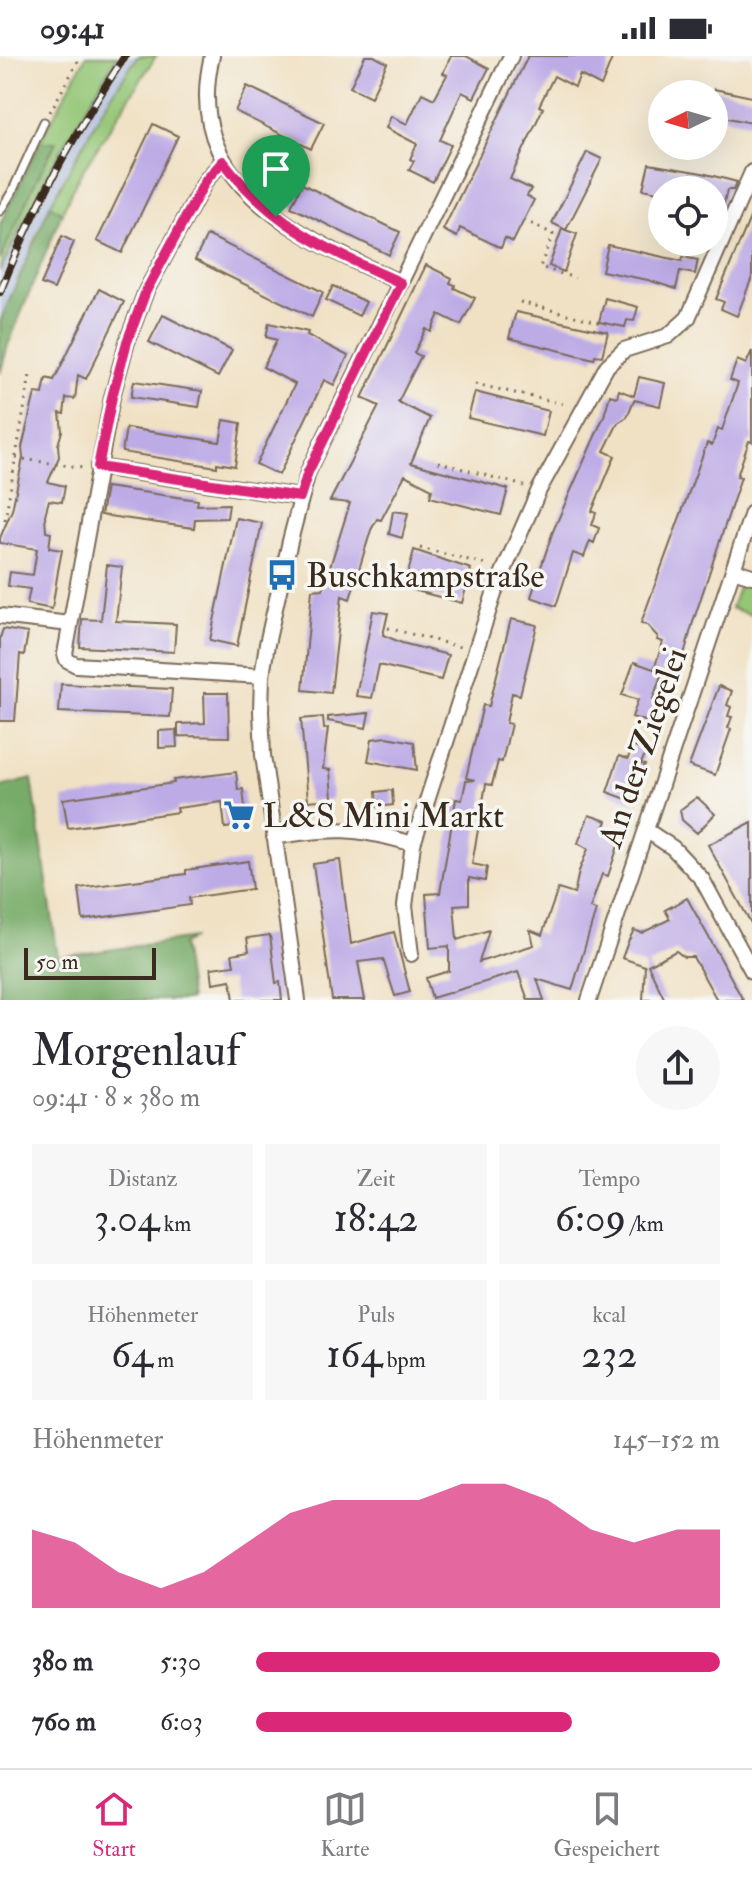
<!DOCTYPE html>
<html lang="de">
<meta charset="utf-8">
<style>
:root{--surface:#fff;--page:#f7f7f7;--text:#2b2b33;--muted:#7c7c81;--line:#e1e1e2;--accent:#db2777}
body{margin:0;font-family:"IM FELL Double Pica",serif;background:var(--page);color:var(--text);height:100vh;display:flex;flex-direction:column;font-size:30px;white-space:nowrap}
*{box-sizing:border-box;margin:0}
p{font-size:26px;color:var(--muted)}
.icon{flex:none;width:44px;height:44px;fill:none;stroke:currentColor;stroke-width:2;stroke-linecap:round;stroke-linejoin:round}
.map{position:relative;height:944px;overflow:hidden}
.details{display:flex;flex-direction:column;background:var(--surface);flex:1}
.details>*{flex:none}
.needle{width:52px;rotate:265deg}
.buttons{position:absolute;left:648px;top:24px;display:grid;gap:16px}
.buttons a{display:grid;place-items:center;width:80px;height:80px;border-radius:50%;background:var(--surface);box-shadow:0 8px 32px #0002;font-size:40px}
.scale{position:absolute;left:24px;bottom:20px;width:132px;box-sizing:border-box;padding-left:8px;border:4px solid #3b2a1e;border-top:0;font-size:22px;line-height:28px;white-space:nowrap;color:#3b2a1e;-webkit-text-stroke:6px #f6f6f2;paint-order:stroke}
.pin{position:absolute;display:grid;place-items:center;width:68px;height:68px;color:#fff;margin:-82px -34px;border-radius:50% 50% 50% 0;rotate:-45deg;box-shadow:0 0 8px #0007}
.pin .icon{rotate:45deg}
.round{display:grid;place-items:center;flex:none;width:84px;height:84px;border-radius:42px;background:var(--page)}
.summary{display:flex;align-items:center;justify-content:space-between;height:136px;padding:0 32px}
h1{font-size:44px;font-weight:600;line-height:60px}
.figures{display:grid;grid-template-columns:repeat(3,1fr);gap:12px;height:136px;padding:8px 32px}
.figures div{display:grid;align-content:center;border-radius:0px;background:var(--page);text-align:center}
.figures b{font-size:40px;font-weight:600}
.figures small{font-size:22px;font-weight:400}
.figures p{font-size:22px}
.chart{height:224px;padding:16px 32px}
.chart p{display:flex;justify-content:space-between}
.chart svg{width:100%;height:144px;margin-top:8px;fill:var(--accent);opacity:.7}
ul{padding:0 32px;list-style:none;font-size:26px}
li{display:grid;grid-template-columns:128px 96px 1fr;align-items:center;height:60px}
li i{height:20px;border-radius:10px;background:var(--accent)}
.status{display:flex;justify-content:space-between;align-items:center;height:56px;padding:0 40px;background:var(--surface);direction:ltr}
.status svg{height:22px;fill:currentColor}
.tab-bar{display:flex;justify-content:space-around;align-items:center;height:112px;border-top:2px solid var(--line);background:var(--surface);font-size:22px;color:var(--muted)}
.tab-bar a{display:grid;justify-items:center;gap:4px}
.tab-bar .current{color:var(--accent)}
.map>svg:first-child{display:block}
.industrial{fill:#b9c5de}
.green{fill:#94c676;stroke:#68784a;stroke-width:2}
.forest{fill:#77ab67;stroke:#596a42;stroke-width:2}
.building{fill:#bdabe6}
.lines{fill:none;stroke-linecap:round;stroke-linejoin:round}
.service-casing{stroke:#7a6a58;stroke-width:11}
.minor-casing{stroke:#7a6a58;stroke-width:18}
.path{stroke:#7a6a58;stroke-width:3;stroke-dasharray:2 6;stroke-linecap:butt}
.service{stroke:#fff;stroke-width:7}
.minor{stroke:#fff;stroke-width:14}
.rail-casing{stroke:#3b2a1e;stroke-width:8}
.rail{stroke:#f6f6f2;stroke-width:5;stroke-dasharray:15;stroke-linecap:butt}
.route-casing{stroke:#fff;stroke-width:16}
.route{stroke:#db2777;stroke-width:10}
.labels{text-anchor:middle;stroke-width:7;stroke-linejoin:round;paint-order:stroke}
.poi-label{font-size:34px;fill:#3b2a1e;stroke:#f6f6f2;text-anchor:start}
.street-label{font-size:34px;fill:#3b2a1e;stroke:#f6f6f2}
</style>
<div class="status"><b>09:41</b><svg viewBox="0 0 49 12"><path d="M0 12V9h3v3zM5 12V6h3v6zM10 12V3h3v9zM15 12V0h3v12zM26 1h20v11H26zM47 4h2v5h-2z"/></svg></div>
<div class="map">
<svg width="752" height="944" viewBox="0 0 752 944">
<rect width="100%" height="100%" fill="#f6f6f2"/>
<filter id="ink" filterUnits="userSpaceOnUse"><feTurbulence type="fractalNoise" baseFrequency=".0125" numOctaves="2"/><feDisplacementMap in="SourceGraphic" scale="16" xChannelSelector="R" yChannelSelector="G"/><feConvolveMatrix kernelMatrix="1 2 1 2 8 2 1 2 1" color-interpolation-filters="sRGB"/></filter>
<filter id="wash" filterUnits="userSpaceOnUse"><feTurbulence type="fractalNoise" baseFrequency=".006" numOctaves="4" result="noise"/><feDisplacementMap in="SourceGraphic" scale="32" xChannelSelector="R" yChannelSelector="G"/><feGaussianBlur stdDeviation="1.8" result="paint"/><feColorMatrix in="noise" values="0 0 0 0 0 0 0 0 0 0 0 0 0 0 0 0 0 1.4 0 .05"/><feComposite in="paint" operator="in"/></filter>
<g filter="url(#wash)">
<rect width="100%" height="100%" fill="#f0e1c4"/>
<path class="industrial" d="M117,0H139L105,49L60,128L33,184L0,266V216L3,207L70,75Z"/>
<path class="green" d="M86,0H117L48,116L0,215C0,183 40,117 56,87L40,86Z
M138,0H156L76,125L62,157L50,149L105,49Z
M744,528L752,531V559L731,552L739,529Z"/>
<path class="forest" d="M40,86H56L34,129L0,204V168Z
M50,149L62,157L8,289L0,318V266Z
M32,723L58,901L194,882L182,888L190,944H0V731Z"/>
<g id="blocks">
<path class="building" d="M365,0H374L387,7L371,41L350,31Z
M451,0H466L489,12L474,42L462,36L440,84L451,89L433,126L409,114L414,105L410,103L417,88L386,72L391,60L407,68L422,37L434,43L447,19L443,17Z
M528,0H613L601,30L580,19L575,31L554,20L539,50L543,52L510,123L531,133L527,140L534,144L513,186L505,182L501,192L460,172L457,181L443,174Z
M247,30L324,67L311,93L235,55Z
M714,33L752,41V67L714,59Z
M153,68L178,80L122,197L97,185Z
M587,96L602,103L566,174L552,167Z
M649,108L702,117L737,126L733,134H727L720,165H714V134H662V137L643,133Z
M302,128L400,176L389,199L291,151Z
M752,157V221L737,260L721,253L724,246L716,243Z
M562,173L577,178L564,216L549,210Z
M207,179L323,236L312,261L195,204Z
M62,180L74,186L54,233L41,228Z
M608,189L682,205L683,201L698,204L695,218L680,215L676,233L648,224L602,215Z
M426,209L452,222L450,227L455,229L454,232L475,242L461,269L439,258L431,276L426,273L414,297L421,300L398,346L430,362L411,407L508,433L501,459L430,441L432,433L405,419L381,464L377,463L371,474L350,543L342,540L331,637L303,634L312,534L323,533L350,447L330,445L379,350L362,342Z
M333,230L366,246L359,260L326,244Z
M99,233L124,246L86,323L78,319L75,343L66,342L64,358L60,357L62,375L58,389L59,401L48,426L65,430L62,446L49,444L45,459L46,476L51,477L49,492L62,494L58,515L52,553L27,548L30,533L8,530L10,516L33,519L37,493L0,487V482L12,454L23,402L22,391L35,337L43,338L46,322L54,324Z
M605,242L638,251L634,265L627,264L625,271L599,266Z
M516,256L608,276L602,300L595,299L594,303L509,282Z
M163,259L232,294L218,321L149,286Z
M269,267L308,276L307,279L348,300L334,329L324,324L279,419L256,408L295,328L263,311L277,284L266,281Z
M752,295V386L749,385L737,420L741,421L693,566L680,613L676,612L674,619L654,613L663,586L657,584L658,581L647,569L641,567L707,387L712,389L718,373L722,374L738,327L730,324L737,304L746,308Z
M639,321L665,327L660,350L634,344L627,361L618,367L604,395L615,400L592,455L596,457L592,469L599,472L594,487L590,485L584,501L573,497L556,550L531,541L553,475L604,360L610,339L617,341L619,334L634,340Z
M134,325L202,335L199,351L131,341Z
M475,336L549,355L543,380L468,362Z
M224,364L241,367L235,410L217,407V411L122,396L126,372L220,386Z
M106,431L198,444L197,449L229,448L227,462L195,463L194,472L101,459Z
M393,455L408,457L402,482L389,478Z
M236,462L262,467L237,590L210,584Z
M414,494L471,513L462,547L413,534L414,531L405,529Z
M107,509L122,511L116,565L176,568L174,596L80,591L82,563L101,564Z
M373,555L388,557L383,579L402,587L448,599L441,624L379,609L372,642L356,640Z
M511,563L537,569L520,639L512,637L506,667L511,668L502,706L498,705L492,729L486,728L472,808L487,811L485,825L469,822V848L454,849L457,884L489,874L479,906L534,889L530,874L542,879L558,833L574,838L579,815L588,793L578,787L589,759L607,765L604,772L622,778L608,820L602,818L590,852L596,854L572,934L537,923L544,944H528L518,916L432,942L426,922L449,915V890L430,892L426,838L440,837L456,743L462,744L466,725L475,724L466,722L483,649L489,650Z
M3,573L28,577L24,599L20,598L15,665H0V582Z
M634,606L662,616L653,643L666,647L658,669L632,661L638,644L622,639Z
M61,628L172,633L170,661L59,656Z
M719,630L732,635L727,649L731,651L728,660L732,661L728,672L731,673L715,719L689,710Z
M204,637H228L229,681L178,680V668L205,667Z
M369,657L366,672L328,665V661Z
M323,661L324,673L328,672L323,713L330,714L332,743L308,745L301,663Z
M176,674L177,691L159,692V675Z
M387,681L414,686L417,714L368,705L372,683Z
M632,690L646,695L641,708L645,709L632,745L607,736L619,700L628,703Z
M236,716L238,734L243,733L247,769L225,772L222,746L177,752L178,756L68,772L63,743L174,727L173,724Z
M392,734L393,749L377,751L376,736Z
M697,741L715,758L697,777L682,764L680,754Z
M752,766V869L708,789Z
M340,804L351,888L394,876L410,936L395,940L383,903L358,906L365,944H332L313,808Z
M248,805L252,833L189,842L190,849L83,864L79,832L186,818V814Z
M687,842L722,905L743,944H717L693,901H684L676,895L648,909L665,944H643L645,910L622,902L628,886L634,874L642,877L670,863L665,854Z
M270,879L276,927L280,926L282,944H234L231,924L213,927L211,912L234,909L232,898L249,895L247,882Z"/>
</g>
</g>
<g filter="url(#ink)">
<use href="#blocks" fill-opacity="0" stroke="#7a6a58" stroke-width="2"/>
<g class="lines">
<defs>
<path id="service" d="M0,155L12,136L44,66"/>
<path id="minor" d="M212,0C180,131 305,182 401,227
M223,105L206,124L146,235L127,286L112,341L65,598L67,604L76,609L262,620
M98,411L300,441
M733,514L752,520
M0,560L70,568
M646,774L673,792L702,823L752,915
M274,781C332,771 357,771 413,788
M411,898L405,850L413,788L495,535L539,434L607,310L624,294L668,280L688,262L752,116
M298,944L263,699L261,655L262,620L267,588L290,485L308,416L511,0
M589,944L752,457"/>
</defs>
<use href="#service" class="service-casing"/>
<use href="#minor" class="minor-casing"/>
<path class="path" d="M50,56L81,0
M524,164L553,178L540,211L575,222
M520,246L606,268
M475,328L568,349
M16,402L83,412
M438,406L524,430
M5,464L30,319
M420,492L489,509
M388,572L460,591"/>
<use href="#service" class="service"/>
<use href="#minor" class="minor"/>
<defs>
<path id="rail" d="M0,236C33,153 75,75 125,0"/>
</defs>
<use href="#rail" class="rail-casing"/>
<use href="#rail" class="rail"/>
</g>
</g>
<g class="lines" filter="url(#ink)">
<defs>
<path id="route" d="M223,105C273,171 328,193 401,227L308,416L300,441L98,411L112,341L127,286L146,235L206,124Z"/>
</defs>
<use href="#route" class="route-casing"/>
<use href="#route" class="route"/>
</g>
<defs>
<symbol id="bus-bare" viewBox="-9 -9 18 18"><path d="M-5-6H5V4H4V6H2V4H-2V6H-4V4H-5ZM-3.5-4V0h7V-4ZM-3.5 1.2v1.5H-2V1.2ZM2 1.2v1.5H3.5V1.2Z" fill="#1f6fb2" stroke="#f6f6f2" stroke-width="2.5" paint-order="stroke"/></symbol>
<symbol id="supermarket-bare" viewBox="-9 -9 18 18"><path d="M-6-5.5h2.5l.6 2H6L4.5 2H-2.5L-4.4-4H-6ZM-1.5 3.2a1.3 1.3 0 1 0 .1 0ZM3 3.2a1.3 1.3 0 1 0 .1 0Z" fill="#1f6fb2" stroke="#f6f6f2" stroke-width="2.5" paint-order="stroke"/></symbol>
</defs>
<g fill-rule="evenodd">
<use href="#bus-bare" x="260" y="497" width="44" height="44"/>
<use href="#supermarket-bare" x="217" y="737" width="44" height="44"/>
</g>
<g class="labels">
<g class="poi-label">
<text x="306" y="531">Buschkampstraße</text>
<text x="263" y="771">L&amp;S Mini Markt</text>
</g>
<g class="street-label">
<text transform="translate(642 691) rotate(-71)" y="12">An der Ziegelei</text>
</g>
</g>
</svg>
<div class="buttons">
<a><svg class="needle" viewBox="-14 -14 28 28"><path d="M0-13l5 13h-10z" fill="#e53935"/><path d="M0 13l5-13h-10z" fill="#7c7c81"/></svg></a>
<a><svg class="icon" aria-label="locate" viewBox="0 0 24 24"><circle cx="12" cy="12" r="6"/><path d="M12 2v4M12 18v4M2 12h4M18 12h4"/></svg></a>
</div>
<div class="scale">50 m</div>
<div class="pin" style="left:276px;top:161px;background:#1e9e55"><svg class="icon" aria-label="arrive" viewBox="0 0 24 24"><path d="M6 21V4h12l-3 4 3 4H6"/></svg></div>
</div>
<section class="details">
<div class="summary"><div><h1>Morgenlauf</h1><p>09:41 · 8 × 380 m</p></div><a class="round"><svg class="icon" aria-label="share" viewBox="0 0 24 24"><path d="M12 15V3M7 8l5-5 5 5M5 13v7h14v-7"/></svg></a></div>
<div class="figures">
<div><p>Distanz</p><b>3.04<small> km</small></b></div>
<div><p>Zeit</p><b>18:42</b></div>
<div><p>Tempo</p><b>6:09<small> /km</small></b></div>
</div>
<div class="figures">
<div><p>Höhenmeter</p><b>64<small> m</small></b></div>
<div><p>Puls</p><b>164<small> bpm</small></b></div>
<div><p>kcal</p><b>232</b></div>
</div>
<div class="chart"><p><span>Höhenmeter</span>145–152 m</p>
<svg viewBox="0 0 160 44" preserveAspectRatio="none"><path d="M0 44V20L10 24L20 33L30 38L40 33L50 24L60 15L70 11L80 11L90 11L100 6L110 6L120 11L130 20L140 24L150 20L160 20V44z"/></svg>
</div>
<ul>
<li><b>380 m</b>5:30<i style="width:100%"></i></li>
<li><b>760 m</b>6:03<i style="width:68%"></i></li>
</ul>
</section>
<nav class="tab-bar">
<a class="current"><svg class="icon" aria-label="home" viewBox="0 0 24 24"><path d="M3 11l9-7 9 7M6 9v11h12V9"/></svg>Start</a>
<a><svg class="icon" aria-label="map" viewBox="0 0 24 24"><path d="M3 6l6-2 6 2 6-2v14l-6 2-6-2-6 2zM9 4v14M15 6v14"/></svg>Karte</a>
<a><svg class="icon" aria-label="saved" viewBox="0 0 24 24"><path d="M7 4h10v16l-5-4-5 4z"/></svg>Gespeichert</a>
</nav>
